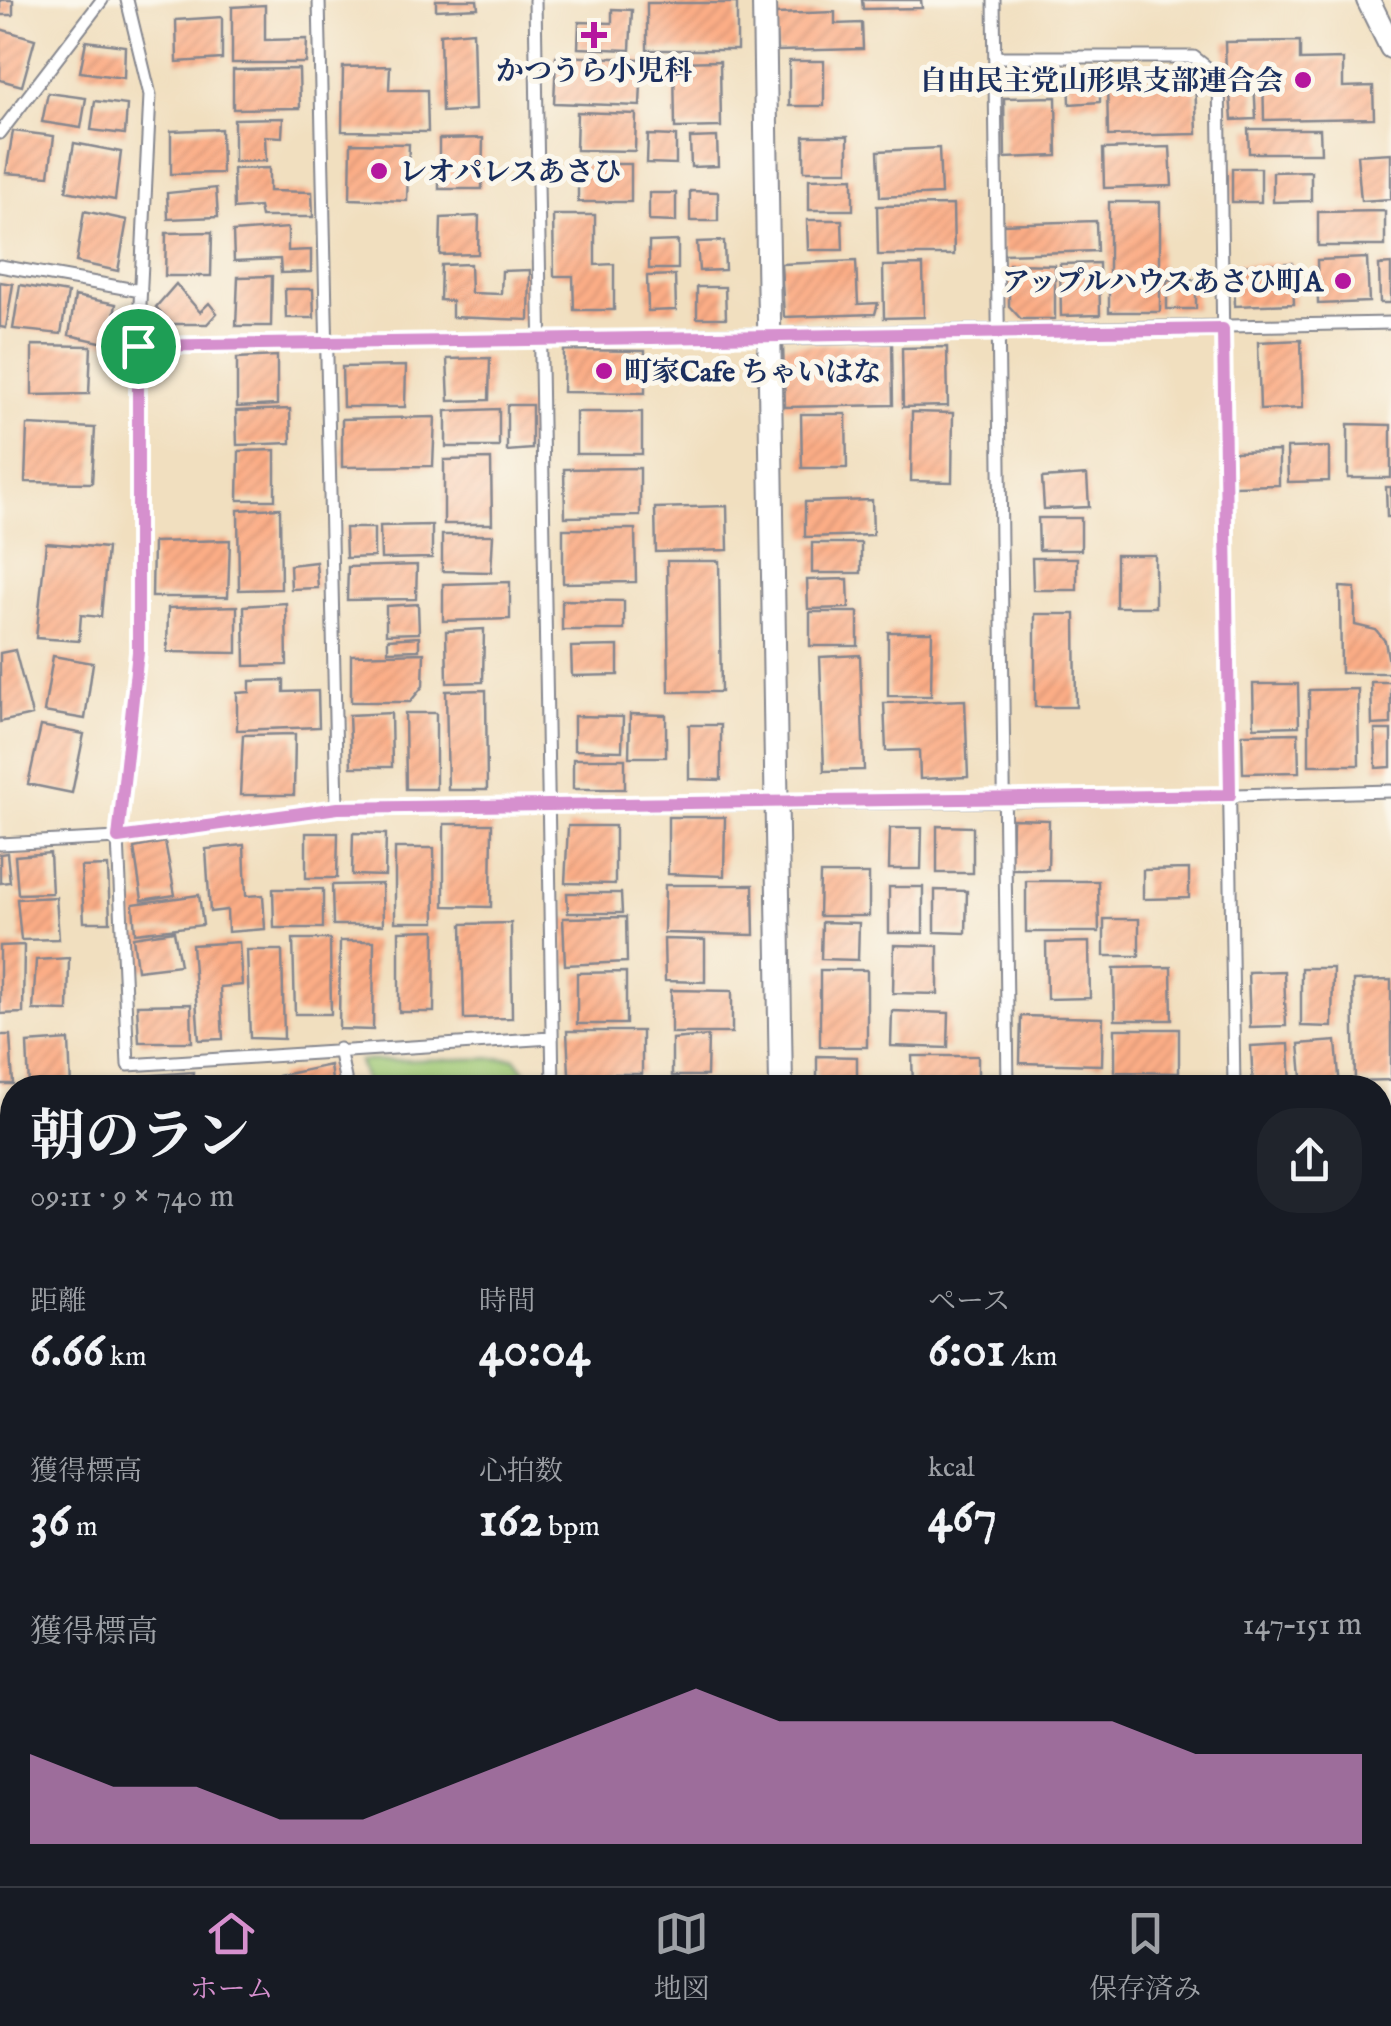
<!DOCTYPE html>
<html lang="ja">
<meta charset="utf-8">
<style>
:root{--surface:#171b24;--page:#20242c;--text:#f1f3f6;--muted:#9ea1a6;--line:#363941;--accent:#d690ce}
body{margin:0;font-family:"IM FELL English","Noto Serif JP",serif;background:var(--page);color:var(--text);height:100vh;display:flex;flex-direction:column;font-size:38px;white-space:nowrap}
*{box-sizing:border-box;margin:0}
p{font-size:32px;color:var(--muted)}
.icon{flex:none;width:55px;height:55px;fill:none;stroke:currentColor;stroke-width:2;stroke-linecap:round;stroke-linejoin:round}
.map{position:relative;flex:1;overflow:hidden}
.details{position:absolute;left:0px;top:1075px;width:1392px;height:812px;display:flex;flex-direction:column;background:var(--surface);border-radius:40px 40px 0 0;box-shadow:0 2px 8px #0004}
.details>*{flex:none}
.pin{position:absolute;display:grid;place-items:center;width:85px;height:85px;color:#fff;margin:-42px;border:5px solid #fff;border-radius:50%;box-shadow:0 2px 10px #0007}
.round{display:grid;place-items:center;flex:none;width:105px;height:105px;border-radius:40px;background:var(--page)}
.head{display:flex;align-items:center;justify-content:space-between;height:170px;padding:0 30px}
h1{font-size:55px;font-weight:700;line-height:75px}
.figures{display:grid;grid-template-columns:repeat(3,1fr);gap:15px;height:170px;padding:10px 30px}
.figures div{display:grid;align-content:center}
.figures b{font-size:50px;font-weight:700}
.figures small{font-size:28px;font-weight:400}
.figures p{font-size:28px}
.chart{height:280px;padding:20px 30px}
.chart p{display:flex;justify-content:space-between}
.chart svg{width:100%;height:180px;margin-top:10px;fill:var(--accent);opacity:.7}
.dock{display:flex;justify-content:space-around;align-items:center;height:140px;border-top:2px solid var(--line);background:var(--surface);font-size:28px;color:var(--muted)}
.dock a{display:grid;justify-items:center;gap:5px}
.dock .on{color:var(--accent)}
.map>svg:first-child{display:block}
.park{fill:#9fc874;stroke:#5d7c69;stroke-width:2.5}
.building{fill:url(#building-hatch)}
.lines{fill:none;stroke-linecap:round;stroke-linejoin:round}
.service-casing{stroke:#86878e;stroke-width:15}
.minor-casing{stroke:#86878e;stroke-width:26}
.service{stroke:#fff;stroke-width:11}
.minor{stroke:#fff;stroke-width:22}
.route-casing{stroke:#fff;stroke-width:20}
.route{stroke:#d690ce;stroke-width:12}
.poi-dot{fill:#b5179e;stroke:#fbf7ec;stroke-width:4}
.labels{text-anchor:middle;stroke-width:10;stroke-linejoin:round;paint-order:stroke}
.poi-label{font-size:28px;font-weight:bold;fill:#1b2f5e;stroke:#fbf7ec;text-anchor:end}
</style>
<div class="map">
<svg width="1391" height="1886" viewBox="0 0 1391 1886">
<defs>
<pattern id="building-hatch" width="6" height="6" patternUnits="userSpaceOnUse" patternTransform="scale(2.5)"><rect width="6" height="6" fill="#fcad86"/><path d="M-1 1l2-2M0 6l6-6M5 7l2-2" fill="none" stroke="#d79576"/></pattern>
</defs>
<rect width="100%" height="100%" fill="#fbf7ec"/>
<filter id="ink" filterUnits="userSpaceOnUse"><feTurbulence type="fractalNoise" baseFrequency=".01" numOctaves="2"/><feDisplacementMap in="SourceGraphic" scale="20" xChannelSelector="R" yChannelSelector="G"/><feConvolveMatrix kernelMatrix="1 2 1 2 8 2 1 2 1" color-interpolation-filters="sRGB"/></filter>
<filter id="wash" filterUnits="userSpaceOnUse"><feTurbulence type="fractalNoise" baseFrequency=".0048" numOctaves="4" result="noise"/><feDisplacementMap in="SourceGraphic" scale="40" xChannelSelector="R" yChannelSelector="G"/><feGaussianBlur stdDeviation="2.25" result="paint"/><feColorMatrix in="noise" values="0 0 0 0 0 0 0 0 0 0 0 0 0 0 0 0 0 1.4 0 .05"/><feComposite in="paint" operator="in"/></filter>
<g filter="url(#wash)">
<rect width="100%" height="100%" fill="#f1dfbf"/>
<path class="park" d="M515,1058L530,1078L531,1087H367L359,1061Z"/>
<g id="blocks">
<path class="building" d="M0,0H13V15H0Z
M436,0H477L478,8L436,10Z
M862,0H921L922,8L863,9Z
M647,3H737V50H647Z
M265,5V40L307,39L306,63H232V7Z
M612,9L632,10L630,50L578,48L579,22L612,23Z
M835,12V24L862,23L863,49L777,51L775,14Z
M222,17V59L177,62L176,20Z
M0,29L35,39L22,86L0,80Z
M473,31L475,110L442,112L440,34Z
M86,41L125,46L124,78L80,72Z
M1300,41V60L1343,59V87L1373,86L1374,118L1264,120L1263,73L1226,74L1225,42Z
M556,56L642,59L640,106L554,103Z
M720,61L721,127L675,128L674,62Z
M789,61H824V106H789Z
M390,66L389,90H427L428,132L342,131L343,67Z
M299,69L300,108L233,109V70Z
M1100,72V102L1070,104L1069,73Z
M1195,78L1197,134L1108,136L1107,79Z
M1254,80L1256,119L1232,120L1229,82Z
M48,93L86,98L81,128L42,122Z
M1056,97L1057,156L1005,158L1004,98Z
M95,101L127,105L125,134L91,130Z
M577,112L636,114L635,151L576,150Z
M283,118L282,137L265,136L266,161L234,162V119Z
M221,129L222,173L171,174V131Z
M1248,129H1320L1321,153H1249Z
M13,131L54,136L49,176L6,173Z
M648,135L676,136V164L647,163Z
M804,136H848V171H804Z
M717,137L718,166L691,167L690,138Z
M483,138L482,189H439V139Z
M74,143L121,152L115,200L66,191Z
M351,143L409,144L407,201L350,199Z
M1170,147L1172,186L1104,188L1103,149Z
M939,148L941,194L880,197L878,151Z
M1391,153V199L1361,201L1357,155Z
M578,164H631V202H578Z
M269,168V191L312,192L313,217H261L259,207L234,209L233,169Z
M1232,168H1261V202H1232Z
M1311,171V201L1273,202V172Z
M853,178V210H809V179Z
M216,188L218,217L168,219L167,193Z
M690,191L718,192V221H690Z
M649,193H676V222L649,221Z
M1109,202H1160V312H1109Z
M953,205L954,255H878L877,206Z
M84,211L127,220L118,271L76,262Z
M1385,211V246H1318V212Z
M553,215H595V265L614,264V310H574L573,276H554Z
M479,216L478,254L440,255L441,218Z
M807,220H842L843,250H808Z
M1096,221L1097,251L1002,254L1001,224Z
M288,228V251L311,250V272L281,273L280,259L234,261L233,232Z
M212,232L211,276H165L166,233Z
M678,241V269H649V242Z
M724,241L725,270L699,271L697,242Z
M1367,258L1369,302L1318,304L1317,260Z
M856,261L858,304L878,303L875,314L784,317L781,264Z
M1099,263L1100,315L1061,316L1060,264Z
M1292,263L1294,304L1235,306L1234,265Z
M470,264L471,293L501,294L502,271L530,270L529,320L452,317V301L440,300L441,265Z
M1009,264L1055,265V319H1021L1009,306Z
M1391,264V303H1380L1379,265Z
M923,265L924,317L884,318L883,266Z
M675,275L676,310L648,311L647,276Z
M272,276L271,326H236L238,277Z
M1167,280H1196V309H1167Z
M0,282L13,284L6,328L0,327Z
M176,284L200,312L209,303L217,313L207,324H172L156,307Z
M20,285L68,293L61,334L13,329Z
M697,287H725L726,318H697Z
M285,289H313L314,318H286Z
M75,296L116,304L109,344L69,335Z
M1301,340L1303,408L1260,410L1258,342Z
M892,343L893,405L785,407L783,345Z
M32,345L91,346L89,394L32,395Z
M947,347L948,406L903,407L902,348Z
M564,350L645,351V393L563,392Z
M277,356V405L237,407V358Z
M490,358L489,400L449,401L447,359Z
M406,366L405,407H343L342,367Z
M507,405H532V449L507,451Z
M290,409L291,443L237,445L236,411Z
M499,409V447H446V411Z
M576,412H642V454H576Z
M912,412L953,413L952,482L911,481Z
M801,414H846L847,468H802Z
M435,417L433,466L342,467V419Z
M1348,424L1391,425V478H1348Z
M27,425L95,428L92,483L25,482Z
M1329,447V481L1288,482L1287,448Z
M275,450V500H238L239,451Z
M1279,451V485L1233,486V452Z
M491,459L492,524H444V460Z
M640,468V516L565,517L564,469Z
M1087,475L1089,507L1044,509L1042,478Z
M1386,487H1391V517H1387Z
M872,500L873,535L805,537V502Z
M727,506L728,550L656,552L655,508Z
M280,508L281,589L239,590L238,510Z
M1038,518H1081V550H1039Z
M432,525V558L381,559L380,526Z
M345,528H374V557L346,558Z
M563,529H635L636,582L563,583Z
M442,535H493L491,572L442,571Z
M230,540L228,597H152L153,542Z
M46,543L107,548L101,617L81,615L79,641L36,638Z
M812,543H861V573H812Z
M1116,555H1155V607H1116Z
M1032,558H1077V590H1033Z
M667,561H719L721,692H669Z
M316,562L318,588L291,589L290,565Z
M417,565L416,599L347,600L348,567Z
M848,579L849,608L808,609L807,580Z
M510,582V619L443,621V584Z
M1340,587L1355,588V625L1376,630L1385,641L1391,673H1341Z
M562,600L624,601V630H562Z
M286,603L287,665L245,666L244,606Z
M418,604L419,633L386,634V606Z
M237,606V653L167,652L168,608Z
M810,612H858V646H810Z
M1035,614H1075L1076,707H1035Z
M484,629L483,682L447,683L446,631Z
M888,632H932L931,696H888Z
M419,637V650L388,651V639Z
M618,646V675L572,676L571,647Z
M15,650L32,715L0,722V653Z
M424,653L423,686L410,702H351V655Z
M860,655L864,770L824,771L820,657Z
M53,656L93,663L85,719L44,712Z
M284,680V692L318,691L319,727L237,730V693L250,692V681Z
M1371,682H1391V724L1372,725Z
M1253,684H1298L1299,726L1254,727Z
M1358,689L1359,765H1309V690Z
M486,690L487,790H448L446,691Z
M965,700L968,777L920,779L919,750L886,751L884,703Z
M391,713L392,767H351L349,715Z
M405,713H436V789H406Z
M630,714L666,715V757H629Z
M574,716L623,717L622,751L574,750Z
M689,725H721V780L689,779Z
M41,726L84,734L72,793L28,784Z
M1375,730H1391V767L1376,768Z
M1298,733L1299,772L1243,773L1242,734Z
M295,734L294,795H240L243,735Z
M573,759H625V789H573Z
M668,817H725L724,876L668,874Z
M1012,819L1049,820L1048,869H1011Z
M444,824H492L491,907L444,906Z
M568,826H615V884L565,883Z
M937,826L973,827V873H937Z
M890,828H922L921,869H889Z
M306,833H338L337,878H306Z
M353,833L386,834L385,876L352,875Z
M165,842L175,895L142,900L134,848Z
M244,845L246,896L263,895L265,929L228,932L227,910L210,912L206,849Z
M395,848H434L435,922H395Z
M7,853L10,882L0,883V854Z
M50,853L52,893L18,894L15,856Z
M108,866L110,922H84L81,867Z
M1189,869V898L1143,899V870Z
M820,874H869V916H819Z
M1026,881H1098L1099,932H1026Z
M382,884L383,925H333L332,885Z
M665,885H753L754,935L664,933Z
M889,887H923V933H889Z
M273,889H323V928H274Z
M935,890L967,891L966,933L935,932Z
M567,893H621L622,913H568Z
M199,895L203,925L135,933L133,904Z
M56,897L59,939L21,940L17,899Z
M626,917L627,962L565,965L563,918Z
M1104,919H1139V956H1104Z
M822,922L859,923L858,960L821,959Z
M511,923L512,1018L464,1019L462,924Z
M435,930L434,1012H399V931Z
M174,931L180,965L137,970L133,937Z
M293,939H330L331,1014H295Z
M664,939L705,940V982L665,981Z
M340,941H374L373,1030L339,1029Z
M239,942L242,985L220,987L223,1039L199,1040L192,945Z
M1089,942L1090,998L1047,999L1046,943Z
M24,945L23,1013L0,1014V946Z
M894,945L938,946V994L893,993Z
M247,950H282L284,1039L250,1038Z
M69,958L68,1011L33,1010L36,960Z
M1171,967L1172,1020H1115L1114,968Z
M1301,968H1333L1332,1027L1301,1026Z
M820,970H867V1047H820Z
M1284,971L1286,1026L1250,1027L1248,972Z
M626,972V1024H577V973Z
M1391,980V1080L1355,1081L1353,981Z
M671,990L732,991V1033H671Z
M191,1004L192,1042H139L137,1005Z
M892,1011L949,1013L948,1048L891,1046Z
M1021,1016L1103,1018L1102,1065L1020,1063Z
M1115,1029H1179V1073L1115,1072Z
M567,1031H642V1074H569Z
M0,1035H10L13,1084H0Z
M708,1036L707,1076H672V1039Z
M69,1040L71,1088H29L27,1043Z
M1336,1041L1340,1088H1303L1299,1044Z
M1289,1044L1291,1088H1253L1251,1046Z
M817,1056L857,1057V1088H817Z
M912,1056H978V1088H913Z
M330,1065L333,1088H281L278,1076Z
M193,1072L192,1088H142V1076Z
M713,1083V1088H668V1084Z
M0,1265L12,1268V1344L0,1341Z
M1380,1304H1391V1353L1380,1354Z
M1380,1375H1391V1431H1380Z
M0,1451H12V1498H0Z
M1380,1459H1385V1472H1391V1525H1380Z
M1380,1644H1391V1732H1380Z
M0,1789H12V1845L0,1844Z
M142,1875H188L187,1886H141Z
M232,1875H271L269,1886H232Z
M281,1875H307L305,1886H280Z
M333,1875H355L354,1886H332Z
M419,1875H459L455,1886Z
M471,1875H507L505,1886H470Z
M675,1875H735L737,1886H677Z
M811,1875H847V1886H811Z
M855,1875H888V1886H855Z
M926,1875H968V1886H925Z
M1216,1875H1245V1876L1219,1884Z
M1282,1875H1289L1291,1886H1243Z
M1312,1875L1353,1876L1352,1886H1311Z
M1161,1876L1162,1886H1094L1093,1883Z
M539,1879L569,1882V1886H538Z"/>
</g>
</g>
<g filter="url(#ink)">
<use href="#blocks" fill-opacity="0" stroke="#86878e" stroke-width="2.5"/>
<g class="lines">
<defs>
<path id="service" d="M127,0L150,95L138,346V652L118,838L128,1065L551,1038
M319,0L337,808
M535,0L553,1088
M994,0L1008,1088
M996,57H1194L1219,77L1234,1088
M0,133L102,0
M0,266L141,291
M138,346L1391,323
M0,844L118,838L337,808L1003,801L1391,791
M339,1049L347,1088
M1380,1286L1391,1285
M0,1432H12
M983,1875L985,1886
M1198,1875L1199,1886
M199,1886L200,1875
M401,1886L408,1875"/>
<path id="minor" d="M764,0L781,1088
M1368,0L1391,47
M1380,1742H1391
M793,1875V1886"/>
</defs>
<use href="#service" class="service-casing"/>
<use href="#minor" class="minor-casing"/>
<use href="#service" class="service"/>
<use href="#minor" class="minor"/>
</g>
</g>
<g class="lines" filter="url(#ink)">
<defs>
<path id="route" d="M1223,329L1230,795L338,808L118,838L138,652V346Z"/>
</defs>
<use href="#route" class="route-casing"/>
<use href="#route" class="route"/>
</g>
<g class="poi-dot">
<path d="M589 20h10v10h10v10h-10v10h-10v-10h-10v-10h10z"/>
<circle cx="1303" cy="80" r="10"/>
<circle cx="379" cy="171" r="10"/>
<circle cx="1343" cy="281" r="10"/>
<circle cx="604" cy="371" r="10"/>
</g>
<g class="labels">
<g class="poi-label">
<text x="594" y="80" text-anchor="middle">かつうら小児科</text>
<text x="1283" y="90">自由民主党山形県支部連合会</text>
<text x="399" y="181" text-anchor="start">レオパレスあさひ</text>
<text x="1323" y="291">アップルハウスあさひ町A</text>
<text x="624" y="381" text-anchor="start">町家Cafe ちゃいはな</text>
</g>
</g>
</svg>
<div class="pin" style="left:138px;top:346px;background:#1e9e55"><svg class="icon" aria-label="arrive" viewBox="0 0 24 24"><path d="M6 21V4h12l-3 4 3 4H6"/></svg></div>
<section class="details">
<div class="head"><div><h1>朝のラン</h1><p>09:11 · 9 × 740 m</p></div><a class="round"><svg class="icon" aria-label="share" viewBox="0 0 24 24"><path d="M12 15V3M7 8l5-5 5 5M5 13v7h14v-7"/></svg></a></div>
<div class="figures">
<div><p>距離</p><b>6.66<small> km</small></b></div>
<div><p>時間</p><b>40:04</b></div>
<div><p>ペース</p><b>6:01<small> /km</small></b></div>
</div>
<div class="figures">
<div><p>獲得標高</p><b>36<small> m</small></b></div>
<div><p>心拍数</p><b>162<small> bpm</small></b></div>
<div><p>kcal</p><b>467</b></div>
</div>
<div class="chart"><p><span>獲得標高</span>147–151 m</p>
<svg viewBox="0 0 160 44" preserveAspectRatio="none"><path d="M0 44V22L10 30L20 30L30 38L40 38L50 30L60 22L70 14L80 6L90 14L100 14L110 14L120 14L130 14L140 22L150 22L160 22V44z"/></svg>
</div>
</section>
</div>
<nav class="dock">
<a class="on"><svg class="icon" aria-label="home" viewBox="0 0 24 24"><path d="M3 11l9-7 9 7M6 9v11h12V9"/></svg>ホーム</a>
<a><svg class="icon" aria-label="map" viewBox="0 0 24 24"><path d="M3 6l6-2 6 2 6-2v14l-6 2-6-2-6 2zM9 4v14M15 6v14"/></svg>地図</a>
<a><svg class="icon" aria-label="saved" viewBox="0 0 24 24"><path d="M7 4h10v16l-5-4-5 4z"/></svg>保存済み</a>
</nav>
